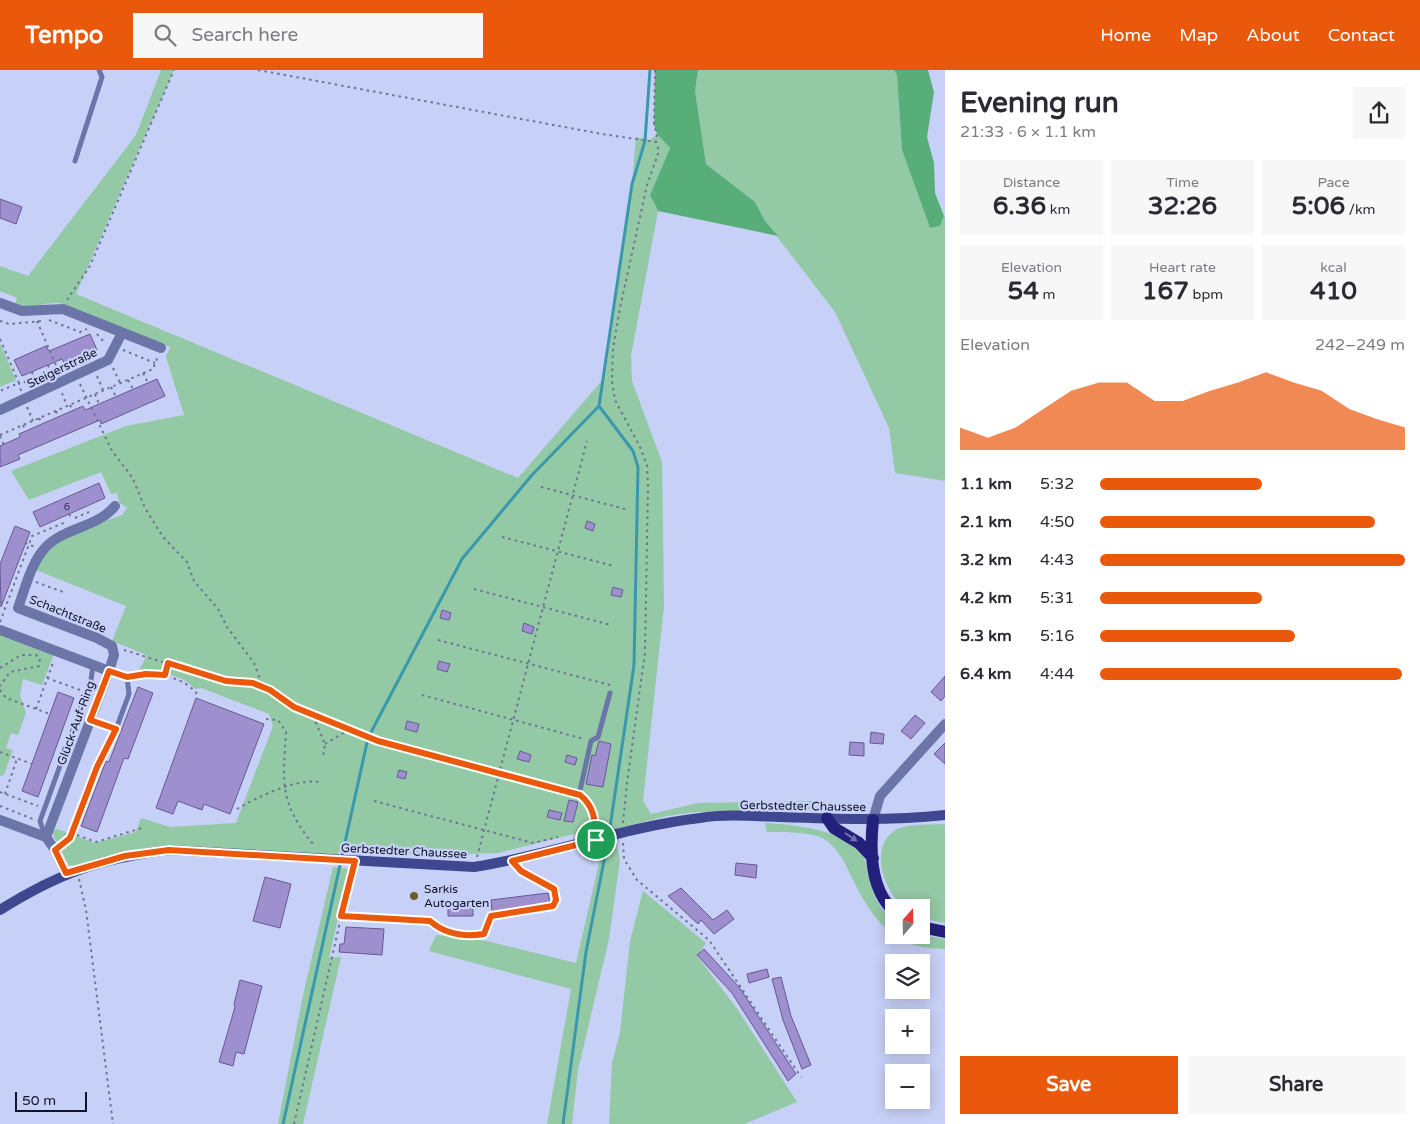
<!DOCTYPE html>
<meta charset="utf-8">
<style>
:root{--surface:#fff;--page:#f7f7f7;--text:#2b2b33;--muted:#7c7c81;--accent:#ea580c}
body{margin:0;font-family:"Varela Round",sans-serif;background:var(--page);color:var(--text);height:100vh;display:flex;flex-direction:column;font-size:19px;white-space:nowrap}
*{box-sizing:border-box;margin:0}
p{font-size:16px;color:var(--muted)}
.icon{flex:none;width:28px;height:28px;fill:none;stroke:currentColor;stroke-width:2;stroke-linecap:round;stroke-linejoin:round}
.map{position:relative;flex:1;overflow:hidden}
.panel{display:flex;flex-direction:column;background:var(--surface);width:475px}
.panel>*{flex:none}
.needle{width:32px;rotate:20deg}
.controls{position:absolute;left:885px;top:829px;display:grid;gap:10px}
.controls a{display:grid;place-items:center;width:45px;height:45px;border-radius:0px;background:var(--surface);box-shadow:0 2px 12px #0003;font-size:25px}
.scale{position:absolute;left:15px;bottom:12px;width:72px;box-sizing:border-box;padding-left:5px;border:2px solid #10132a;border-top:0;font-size:14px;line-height:18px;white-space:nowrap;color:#10132a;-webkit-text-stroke:4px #c7d0f7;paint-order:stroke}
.pin{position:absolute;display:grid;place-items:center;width:42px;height:42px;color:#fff;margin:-21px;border:2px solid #fff;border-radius:50%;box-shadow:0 1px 5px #0007}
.round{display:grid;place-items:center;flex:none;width:52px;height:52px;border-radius:0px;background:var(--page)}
.headline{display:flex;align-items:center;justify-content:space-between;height:85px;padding:0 15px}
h1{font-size:28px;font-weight:700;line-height:38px}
.stats{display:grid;grid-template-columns:repeat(3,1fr);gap:8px;height:85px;padding:5px 15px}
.stats div{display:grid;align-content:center;border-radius:0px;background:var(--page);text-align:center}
.stats b{font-size:25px;font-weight:700}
.stats small{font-size:14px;font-weight:400}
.stats p{font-size:14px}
.chart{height:140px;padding:10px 15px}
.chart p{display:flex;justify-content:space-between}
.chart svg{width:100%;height:90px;margin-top:5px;fill:var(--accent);opacity:.7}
.cta{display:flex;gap:10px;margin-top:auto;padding:10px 15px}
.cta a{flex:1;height:58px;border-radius:0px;background:var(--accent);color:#fff;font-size:20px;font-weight:700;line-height:58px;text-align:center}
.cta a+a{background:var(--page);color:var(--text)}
ul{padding:0 15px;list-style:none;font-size:16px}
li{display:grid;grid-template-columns:80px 60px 1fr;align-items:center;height:38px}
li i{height:12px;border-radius:6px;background:var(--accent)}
header{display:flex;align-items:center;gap:30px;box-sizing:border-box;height:70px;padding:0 25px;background:var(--accent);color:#fff}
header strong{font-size:24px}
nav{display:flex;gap:28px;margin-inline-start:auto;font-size:18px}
.search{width:350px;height:45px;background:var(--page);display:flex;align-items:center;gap:12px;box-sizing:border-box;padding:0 18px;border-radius:0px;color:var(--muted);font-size:19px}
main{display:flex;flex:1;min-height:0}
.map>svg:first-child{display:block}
.green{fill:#94c9a5}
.forest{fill:#58ae79}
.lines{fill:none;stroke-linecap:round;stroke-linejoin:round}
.stream{stroke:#3a98ad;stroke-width:3}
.building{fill:#9e8fce;stroke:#675891}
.path{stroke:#6d7392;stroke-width:2;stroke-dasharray:2.5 4;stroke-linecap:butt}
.lane{stroke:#6b75a8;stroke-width:5}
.street{stroke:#6b75a8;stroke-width:10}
.secondary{stroke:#3e478f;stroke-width:10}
.primary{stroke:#23207c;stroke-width:12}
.oneway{fill:#6d6fb3}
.route-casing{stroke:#fff;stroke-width:10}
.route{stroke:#ea580c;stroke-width:6}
.poi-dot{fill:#6a5d2a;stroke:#c7d0f7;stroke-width:2}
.labels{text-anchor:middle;stroke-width:4.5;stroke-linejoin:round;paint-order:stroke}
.number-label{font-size:10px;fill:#343253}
.street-label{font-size:12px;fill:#10132a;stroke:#c7d0f7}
.poi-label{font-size:12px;fill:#10132a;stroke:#c7d0f7;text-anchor:start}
</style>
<header>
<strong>Tempo</strong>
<div class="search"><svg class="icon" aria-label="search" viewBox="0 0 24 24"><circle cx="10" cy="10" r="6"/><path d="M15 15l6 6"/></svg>Search here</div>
<nav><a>Home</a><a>Map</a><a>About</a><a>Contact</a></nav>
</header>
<main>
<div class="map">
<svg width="945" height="1054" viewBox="0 0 945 1054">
<rect width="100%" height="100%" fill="#c7d0f7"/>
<path class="green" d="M161,0H174L76,224L518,408L605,307L632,114L636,67L650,70L657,64L670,78L650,125L658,141L631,286L632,311L662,392L664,536L643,731L651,744L698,733L813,731L815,739L696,742L667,746L600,763L598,758L498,783L433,785L351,781L338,782V785L172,776L128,782L74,796L69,795L53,765V761L57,759L95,773L136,762L141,748L170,757L236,753L273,656L269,644L201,618L195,619C183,604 155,599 137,604L147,585L112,571L126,536L36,500C56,463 85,459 122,445L127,438L119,432L117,423L111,424L101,402L29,430L11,401L126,356L184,345L166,287L170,277L59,233C43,232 31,240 15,234L17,228L0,221V196L28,206L136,65Z
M698,0H894L897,5L902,80L930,158L940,156L944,146L945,148V411L895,403L889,358L835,242L765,151L755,132L706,94L695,21Z
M0,273L16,310L0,317Z
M0,563L54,584L42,615L23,609L20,625L26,643L18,665L11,663L6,678L13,680L4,705L0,706Z
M765,753C790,754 844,760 860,781C867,789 870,817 876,829C885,846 894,844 894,865H921L945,869V879C894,879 873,851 852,808C846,795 839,780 827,771C814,761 782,762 767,762Z
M945,754V853L921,848V838L903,837C884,820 869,779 894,761C906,753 931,755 945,754Z
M616,772L620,790L609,869L578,1000L572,1054H547L571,919L429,881L436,865L487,871L576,893L603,776Z
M333,797L349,799L329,888L341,887L303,1054H278L303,925Z
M643,821L706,873L697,886L738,940L797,1032L744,1054H609L612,993L620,962L630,871Z"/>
<path class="forest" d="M655,0H698L695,21L706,94L755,132L765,151L778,166L658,141L650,125L670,78L657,64L654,55Z
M894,0H928L934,22L927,67L934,93L935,123L944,146L940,156L930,158L902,80L897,5Z"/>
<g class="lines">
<path class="stream" d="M283,1054L368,668L462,489L532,405L599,336
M563,1054L586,882L608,771L634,595L638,397L633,381L599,336L632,114L645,71L650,0"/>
</g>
<path class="building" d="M0,129L22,137L16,154L0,148Z
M90,264L97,280L64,293L62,289L22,306L14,290L46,276L49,281Z
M157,309L165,326L101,354L100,350L18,385L20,389L0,397V376L20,367L19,364L83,336L85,340Z
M99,413L105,428L40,457L33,442Z
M587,451L595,454L593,461L585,458Z
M15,456L30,462L1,537L0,494Z
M613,517L623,520L621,527L611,525Z
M442,540L451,543L449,550L440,548Z
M524,553L534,557L532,564L522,561Z
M439,591L450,594L447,602L437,599Z
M945,606V626L941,631L931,622Z
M138,617L153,623L128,689L124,688L97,762L81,756L106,691L109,692Z
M58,622L74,628L38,727L22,721Z
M196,628L264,654L230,744L204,734L202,740L178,731L173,744L156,738Z
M915,645L925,653L911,669L901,661Z
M407,651L419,654L417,662L405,659Z
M871,662L884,664L883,674L870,673Z
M599,671L611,674L603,717L586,714L592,685L595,686Z
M850,672L864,673V686L849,685Z
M945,673V694L934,684Z
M520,681L531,685L529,692L517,689Z
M567,685L577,688L575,695L565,692Z
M399,700L407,702L405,709L397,707Z
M569,730L578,732L573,752L564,751Z
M549,740L562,743L560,750L547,747Z
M736,793L757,795L756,808L735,805Z
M265,807L291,814L280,858L253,851Z
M681,818L713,850L727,840L734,849L714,864L701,850L698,854L668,826Z
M548,823L550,832L547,834L492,841L491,830Z
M448,832H473V846H448Z
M346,857L384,859L382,885L339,882L340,874H344Z
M704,879L739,917L796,1004L788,1011L732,923L697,885Z
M767,899L769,907L749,913L747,904Z
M781,907L791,946L811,995L802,999L783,950L772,909Z
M240,910L262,916L244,984L236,982L233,996L219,992L235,937L234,934Z"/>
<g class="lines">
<path class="path" d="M258,0L602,64L656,72L659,81L647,115L620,238L613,278L612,311L615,330L640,377L647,395L648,416L645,582L627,713L623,753
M655,0L654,55L657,64L656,72
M67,230L90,196L174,0
M49,250L80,262L87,259
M0,251L9,254L42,251
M37,251L58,300
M97,264L105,273
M0,269L19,313L0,321
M123,280L155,293
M48,295L52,306
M113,298L120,313
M32,302L34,309
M143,303L148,313
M97,306L103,320
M128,310L133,319
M80,314L112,381L132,407L145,438L163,467L187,492L194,511L218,539L227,557L254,593L263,617
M111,317L116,327
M21,321L19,313C35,312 48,299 64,300
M62,323L67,336
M95,324L99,334
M70,335L73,341
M27,337L33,351
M56,341L58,347
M39,348L42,354
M23,355L26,361
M0,365L153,299L158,286
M0,366L4,375
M541,417L625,439
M69,444L72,449
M75,448L89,442
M502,467L614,496
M25,473L35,477
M36,512L63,522L64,525
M474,519L611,555
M0,532L6,534
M0,552L32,466L66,452
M438,570L610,615
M124,580L225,611L253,613L270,620L294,637L378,671L573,724
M0,598L21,585H36L40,589L39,596L10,602L0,616
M165,605L168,593
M135,606C156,602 183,606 197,624
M47,608L80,620
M0,620L6,628L50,644
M422,625L584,669
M36,639L54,590
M313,646L325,674L323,687
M266,649L278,650L286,662C283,713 279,732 313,774
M100,653L109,657
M325,674L348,660
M0,682L32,694
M0,722L38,736
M5,724L17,689
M374,731L533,773L558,767
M0,736L33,749
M237,739C257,727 297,708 319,712
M77,765L96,772L142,758
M623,773L624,789L637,810L709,870L801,1007
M477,787L587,371
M79,809L86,840L113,1054
M436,856C447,866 470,867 484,864L489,854
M294,1054L340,852"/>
<path class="lane" d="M75,91L102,7L99,0
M45,766L40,751L91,610L93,595
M596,769C595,751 595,737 579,725L591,671L598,667L610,623
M55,780L70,768L97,697L112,670L129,624L127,607L109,601
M355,791L341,846L430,851
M491,846L548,838L553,836L556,830L553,819L521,801L512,791"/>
<path class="street" d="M0,233L22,241L63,239L161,278
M0,340L108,290L122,263
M0,560L109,601L46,767
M109,601L114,585L112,576L97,568L18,538C25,519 31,493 45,478C64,457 97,458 115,436
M0,750L46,767L55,780L66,803
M873,750L880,726L945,654"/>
<path class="secondary" d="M0,840C57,804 101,788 169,780L474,797C551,785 623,757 700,748C725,744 753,746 779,747C835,749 890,751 945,745"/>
<path class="primary" d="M827,748L834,758L859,773L873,788
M873,750C870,778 870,820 894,841
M921,857L945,862"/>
</g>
<defs><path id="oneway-solid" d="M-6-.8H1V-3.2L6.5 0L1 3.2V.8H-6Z" transform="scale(1.25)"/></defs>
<use class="oneway" href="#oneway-solid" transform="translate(851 767) rotate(34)"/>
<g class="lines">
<defs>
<path id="route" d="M168,593L226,611L253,613L270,620L294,637L378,671L580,725C595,737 595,751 596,770L512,791L521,801L554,819L556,830L553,836L491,846L484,864C465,867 445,864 430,851L341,846L355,791L169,780L125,786L66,803L55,780L70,768L97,697L116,659L90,650L109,601L127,607L146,604L165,605Z"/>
</defs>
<use href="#route" class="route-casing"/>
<use href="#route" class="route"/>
</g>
<circle class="poi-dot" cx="414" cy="826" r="5"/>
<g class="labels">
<g class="number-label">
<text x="67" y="440">6</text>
</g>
<g class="street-label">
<text transform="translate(62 298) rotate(-26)" y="4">Steigerstraße</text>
<text transform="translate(68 544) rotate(22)" y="4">Schachtstraße</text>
<text transform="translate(76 653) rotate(-70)" y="4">Glück-Auf-Ring</text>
<text transform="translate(803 736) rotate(1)" y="4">Gerbstedter Chaussee</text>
<text transform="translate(404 781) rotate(3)" y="4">Gerbstedter Chaussee</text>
</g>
<g class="poi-label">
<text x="424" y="823">Sarkis<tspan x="424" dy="14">Autogarten</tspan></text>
</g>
</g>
</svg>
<div class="controls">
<a><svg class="needle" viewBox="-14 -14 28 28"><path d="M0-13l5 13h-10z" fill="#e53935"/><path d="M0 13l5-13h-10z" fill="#7c7c81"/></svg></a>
<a><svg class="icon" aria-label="layers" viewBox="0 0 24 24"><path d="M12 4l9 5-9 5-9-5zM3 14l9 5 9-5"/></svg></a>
<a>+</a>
<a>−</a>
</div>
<div class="scale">50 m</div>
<div class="pin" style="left:596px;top:770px;background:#1e9e55"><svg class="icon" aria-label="arrive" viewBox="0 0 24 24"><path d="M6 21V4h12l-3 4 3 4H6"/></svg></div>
</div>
<section class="panel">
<div class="headline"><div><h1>Evening run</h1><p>21:33 · 6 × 1.1 km</p></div><a class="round"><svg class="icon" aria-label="share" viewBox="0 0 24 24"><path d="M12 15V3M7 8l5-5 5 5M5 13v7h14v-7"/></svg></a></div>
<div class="stats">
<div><p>Distance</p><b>6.36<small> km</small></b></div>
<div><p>Time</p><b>32:26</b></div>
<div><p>Pace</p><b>5:06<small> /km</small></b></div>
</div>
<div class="stats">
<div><p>Elevation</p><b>54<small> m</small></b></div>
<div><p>Heart rate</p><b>167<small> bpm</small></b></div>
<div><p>kcal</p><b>410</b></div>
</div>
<div class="chart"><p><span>Elevation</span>242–249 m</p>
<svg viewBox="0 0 160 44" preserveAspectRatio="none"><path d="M0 44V33L10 38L20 33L30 24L40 15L50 11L60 11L70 20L80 20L90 15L100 11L110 6L120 11L130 15L140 24L150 29L160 33V44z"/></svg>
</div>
<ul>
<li><b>1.1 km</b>5:32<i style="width:53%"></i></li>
<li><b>2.1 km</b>4:50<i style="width:90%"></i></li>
<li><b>3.2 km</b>4:43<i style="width:100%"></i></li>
<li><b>4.2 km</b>5:31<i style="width:53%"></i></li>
<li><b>5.3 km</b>5:16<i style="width:64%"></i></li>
<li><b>6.4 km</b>4:44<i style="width:99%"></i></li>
</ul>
<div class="cta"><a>Save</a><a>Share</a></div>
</section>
</main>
